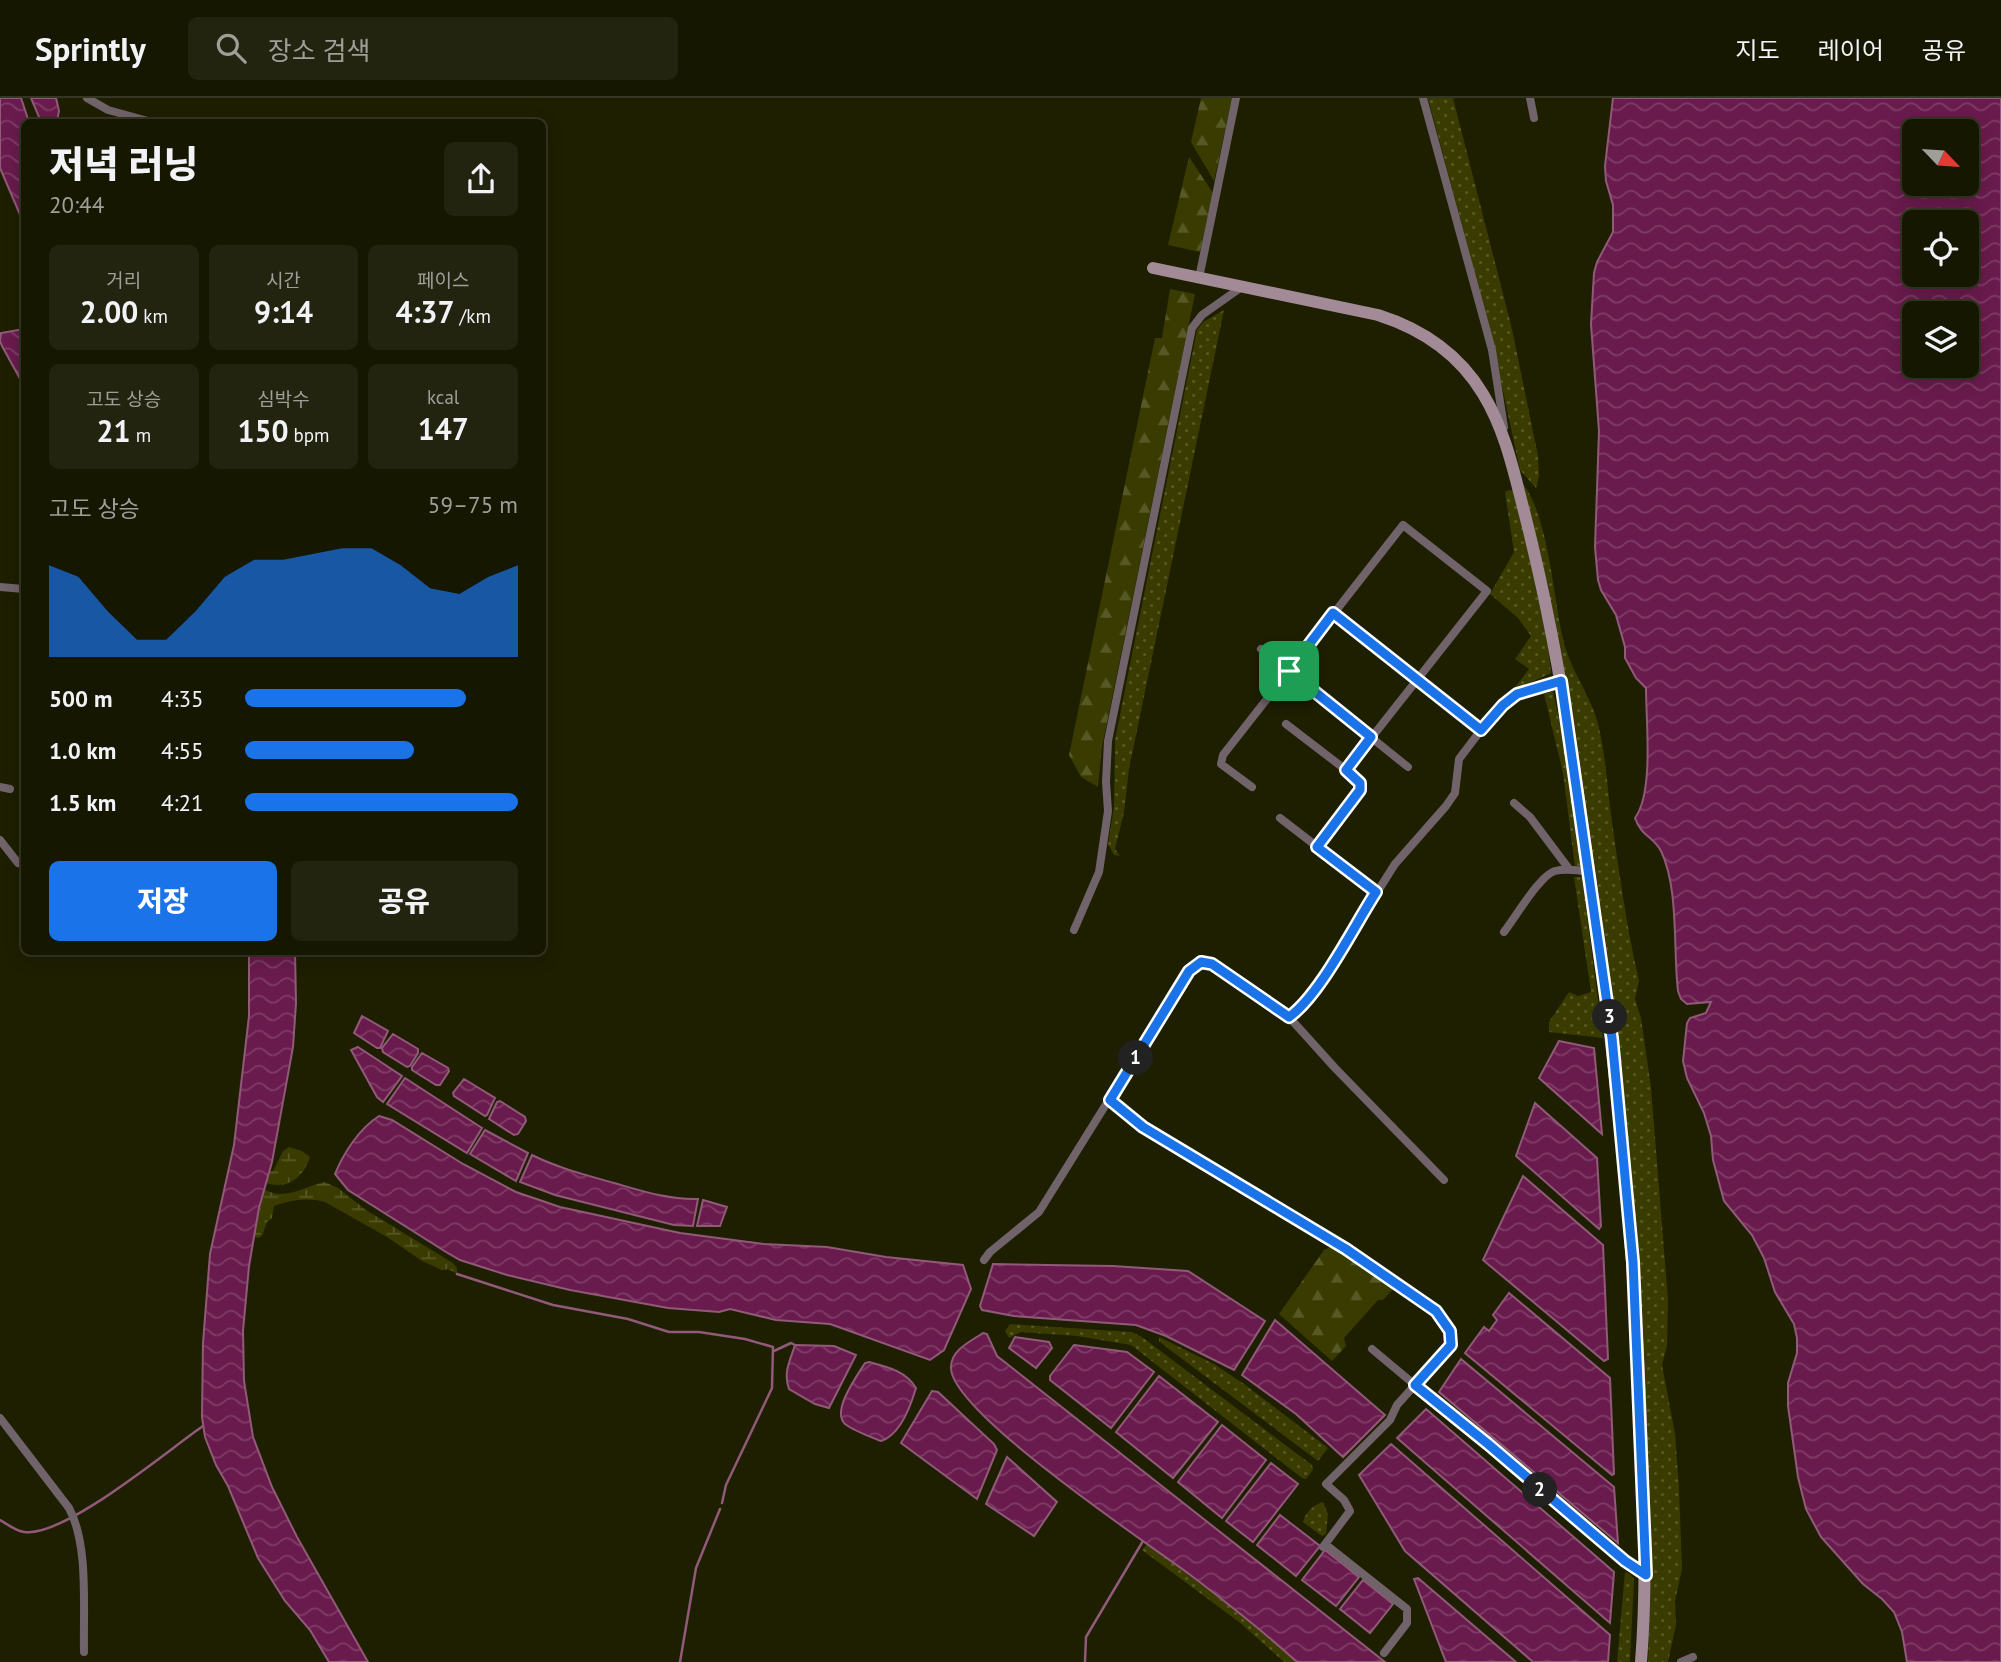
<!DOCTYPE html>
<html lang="ko">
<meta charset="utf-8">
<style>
:root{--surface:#161701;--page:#232410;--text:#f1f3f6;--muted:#9e9f99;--line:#353623;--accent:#1a73e8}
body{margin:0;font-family:"PT Sans","Noto Sans KR",sans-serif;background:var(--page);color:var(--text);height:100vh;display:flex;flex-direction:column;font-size:26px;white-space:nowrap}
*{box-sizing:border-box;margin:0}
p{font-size:23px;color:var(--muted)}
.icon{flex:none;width:38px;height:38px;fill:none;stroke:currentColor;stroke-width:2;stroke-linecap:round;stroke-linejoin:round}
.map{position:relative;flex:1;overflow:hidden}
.drawer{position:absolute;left:21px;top:21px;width:525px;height:836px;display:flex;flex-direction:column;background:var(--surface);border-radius:10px;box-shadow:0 4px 18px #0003,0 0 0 2px var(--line)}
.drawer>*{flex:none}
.needle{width:46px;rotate:115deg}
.tools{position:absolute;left:1902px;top:21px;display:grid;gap:14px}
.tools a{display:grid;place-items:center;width:77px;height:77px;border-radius:10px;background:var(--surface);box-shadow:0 4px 18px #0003,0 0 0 2px var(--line);font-size:35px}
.pin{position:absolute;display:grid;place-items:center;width:60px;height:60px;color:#fff;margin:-30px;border-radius:14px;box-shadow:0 4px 10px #0006}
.km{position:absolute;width:35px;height:35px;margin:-18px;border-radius:50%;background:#222;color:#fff;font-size:19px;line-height:35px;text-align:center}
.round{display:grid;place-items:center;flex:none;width:74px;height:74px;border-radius:10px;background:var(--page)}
.summary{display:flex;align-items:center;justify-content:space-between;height:119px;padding:0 28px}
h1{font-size:38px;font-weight:800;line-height:52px}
.figures{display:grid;grid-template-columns:repeat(3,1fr);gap:10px;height:119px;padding:7px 28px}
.figures div{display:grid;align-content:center;border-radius:10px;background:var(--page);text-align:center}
.figures b{font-size:30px;font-weight:800}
.figures small{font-size:19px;font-weight:400}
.figures p{font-size:19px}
.chart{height:196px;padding:14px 28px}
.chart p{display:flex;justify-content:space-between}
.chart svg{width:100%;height:126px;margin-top:7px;fill:var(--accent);opacity:.7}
.button{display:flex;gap:14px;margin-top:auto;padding:14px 28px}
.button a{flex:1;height:80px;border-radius:10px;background:var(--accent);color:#fff;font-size:28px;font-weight:800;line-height:80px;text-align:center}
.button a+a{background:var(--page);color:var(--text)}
ul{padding:0 28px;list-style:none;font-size:23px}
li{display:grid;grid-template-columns:112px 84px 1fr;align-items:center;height:52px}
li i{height:18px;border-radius:9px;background:var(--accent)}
header{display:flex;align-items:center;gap:42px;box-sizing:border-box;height:98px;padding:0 35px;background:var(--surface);border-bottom:2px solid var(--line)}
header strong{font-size:33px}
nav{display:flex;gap:38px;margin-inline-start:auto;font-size:24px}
.search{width:490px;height:63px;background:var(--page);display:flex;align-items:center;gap:18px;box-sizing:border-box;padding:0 24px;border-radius:10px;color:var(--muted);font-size:26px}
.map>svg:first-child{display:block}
.grass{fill:url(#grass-dots)}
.forest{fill:url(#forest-firs)}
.wetland{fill:url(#wetland-marsh)}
.water{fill:url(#water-waves);stroke:#905a78;stroke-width:2;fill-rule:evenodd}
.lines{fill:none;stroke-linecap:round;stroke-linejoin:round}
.stream{stroke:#905a78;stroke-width:2.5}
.street{stroke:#71636a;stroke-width:8}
.secondary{stroke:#a28a97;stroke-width:12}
.route-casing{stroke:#fff;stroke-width:14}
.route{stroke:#1a73e8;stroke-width:9}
</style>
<header>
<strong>Sprintly</strong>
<div class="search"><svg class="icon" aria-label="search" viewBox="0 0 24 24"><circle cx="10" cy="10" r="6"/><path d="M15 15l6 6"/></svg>장소 검색</div>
<nav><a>지도</a><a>레이어</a><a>공유</a></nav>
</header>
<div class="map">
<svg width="2001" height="1564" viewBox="0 0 2001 1564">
<defs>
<pattern id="grass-dots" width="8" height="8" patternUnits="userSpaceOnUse" patternTransform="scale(1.75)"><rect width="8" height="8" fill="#393b00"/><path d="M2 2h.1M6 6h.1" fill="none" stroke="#565825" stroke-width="1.8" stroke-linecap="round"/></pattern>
<pattern id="forest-firs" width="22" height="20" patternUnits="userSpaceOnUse" patternTransform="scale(1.75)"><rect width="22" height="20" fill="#393b00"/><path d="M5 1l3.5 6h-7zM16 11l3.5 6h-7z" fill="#565825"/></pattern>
<pattern id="wetland-marsh" width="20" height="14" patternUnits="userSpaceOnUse" patternTransform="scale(1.75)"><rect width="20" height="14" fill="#393b00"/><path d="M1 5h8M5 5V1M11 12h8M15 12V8" fill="none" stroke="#565825"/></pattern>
<pattern id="water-waves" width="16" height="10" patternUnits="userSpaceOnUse" patternTransform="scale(1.75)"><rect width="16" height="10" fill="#691b4d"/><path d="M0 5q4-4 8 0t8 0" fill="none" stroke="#7f3c66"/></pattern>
</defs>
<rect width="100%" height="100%" fill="#1e1f01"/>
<path class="grass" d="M1428,0H1453L1512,231L1538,358L1539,378L1536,390L1520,372L1489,228Z
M1224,212L1129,671L1124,714L1115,751L1120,758L1114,757L1108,746L1114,709L1115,642L1197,232L1203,224Z
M1524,387C1549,423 1553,497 1563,541C1570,573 1592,598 1599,630C1605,656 1607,683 1610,709C1618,767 1626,826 1639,883L1635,901L1641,920L1651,989L1668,1202L1667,1247L1662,1267L1675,1336L1679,1389L1682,1471L1675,1503L1676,1527L1668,1564H1648C1652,1463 1648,1367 1643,1266C1633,1072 1612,878 1580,686C1564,586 1543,487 1524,387Z
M1509,392L1514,393L1520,413L1548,548L1551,575L1512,593L1529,571L1515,561L1531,538L1518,520L1490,496L1514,454L1505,394Z
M1553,593L1571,676L1582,768L1575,769L1563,675L1544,596Z
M1574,779H1582L1603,940L1549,934V924L1569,894L1578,898L1591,894Z
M1010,1226L1132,1234L1142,1239L1312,1367L1313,1372L1306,1381L1302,1380L1131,1247L1077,1238L1021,1234L1009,1240L1005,1233Z
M1159,1239L1214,1266L1244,1286L1328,1350L1318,1363L1165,1248L1159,1243Z
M1323,1404L1328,1416L1326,1436L1322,1438L1303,1424C1305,1415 1314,1406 1323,1404Z
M1147,1446L1243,1518L1297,1564H1284L1239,1524L1142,1452Z
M1625,1474L1630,1476L1634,1481L1630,1564H1617Z"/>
<path class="forest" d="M1201,0H1232L1214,83L1191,44Z
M1189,59L1213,95L1200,154L1168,147Z
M1170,191L1195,196L1102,649L1098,689L1081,679L1069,657L1155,240H1162Z
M1333,1148L1394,1190L1383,1202H1378L1344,1240L1346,1248L1332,1263L1279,1216L1324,1152Z"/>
<path class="wetland" d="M289,1049L302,1053L310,1059C304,1079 288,1092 266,1085L269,1074L273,1073L283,1053Z
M325,1084L338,1090L366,1112L453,1165L457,1170V1176L448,1171L442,1172L422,1163L387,1139L325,1104C307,1099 291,1102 274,1108L272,1120L267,1124L262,1138L258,1140L254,1138L264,1091C284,1104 305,1088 325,1084Z"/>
<path class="water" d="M0,0H21L29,24H24V126L0,70Z
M31,0H56L59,13L57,23L41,24Z
M1613,0H2001V1564H1907L1902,1534L1894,1514L1882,1501L1863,1486L1821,1439L1806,1411L1798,1379L1788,1308V1285L1797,1255V1240L1794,1226L1775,1194L1764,1160L1752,1137L1724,1103L1713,1062L1711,1038L1704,1015L1687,980L1683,963L1687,925L1690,920L1706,915L1711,904L1687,906L1681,901L1678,893C1673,851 1679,790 1661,753C1654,739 1641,738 1635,720C1654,694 1646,624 1646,590L1636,580L1625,560V549L1616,517L1601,492L1598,482L1595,449L1599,333L1591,226L1594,175L1597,164L1613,134V107L1606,83L1605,68ZM1914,33H1967V86H1914ZM1914,124H1967V177H1914ZM1914,215H1967V268H1914Z
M24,231V288L2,248L0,243L1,235Z
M249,854H295L296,905L293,949L272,1064L259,1110L249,1168L243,1233L244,1283L253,1339L272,1389L297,1439L368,1564H329L310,1532L285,1503L258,1460L228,1388L216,1367L205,1339L202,1319L203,1245L210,1156L234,1047L249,918Z
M362,918L388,933L380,950H377L354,935Z
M393,936L418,951V955L410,968L407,969L383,954L382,950Z
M1559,943L1594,950L1602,1036L1539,980Z
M358,949L402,978L383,1004L377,999L351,952Z
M422,955L448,970L449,973L440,987H436L412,972V969Z
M405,980L482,1030L467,1055L387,1006Z
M464,981L495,1000L487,1017L485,1018L454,998L453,995Z
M500,1003L525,1019L526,1023L518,1036L514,1037L489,1021L497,1004Z
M1535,1005L1597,1060L1601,1128L1599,1131L1516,1058Z
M379,1018L392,1022L463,1066L516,1094L560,1109L680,1135L764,1146L827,1149L886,1159L963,1167L971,1191L944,1252L930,1262L830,1226L776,1222L730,1211L719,1214L668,1210L570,1192L507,1177L460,1162L446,1154L348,1092L335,1076C344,1054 360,1030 379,1018Z
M485,1032L528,1055L516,1083L470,1056Z
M532,1057C558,1070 586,1077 614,1085C642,1093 669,1102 698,1101L693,1128L674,1127L555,1097L520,1084Z
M1523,1078L1603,1147L1608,1261L1604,1263L1483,1162Z
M703,1102L727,1109L720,1128H697Z
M993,1166L1113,1168L1188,1173L1265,1223L1234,1272L1166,1238L1136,1227L1014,1218L982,1212L980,1208Z
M1509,1195L1610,1280L1614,1376L1612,1377L1465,1255L1484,1229L1489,1233L1497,1222L1493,1217Z
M1275,1222L1385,1317L1343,1359L1296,1316L1242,1277Z
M983,1235L987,1236L997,1258L1385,1564H1297C1263,1533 1226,1504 1189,1476C1149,1446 949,1313 951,1269C951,1252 971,1243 983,1235Z
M1015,1239L1049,1244L1052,1250L1036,1270L1009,1250Z
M795,1247L834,1248L856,1257L829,1310L815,1306L789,1291C783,1274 790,1263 795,1247Z
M1074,1247L1127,1254L1154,1274L1111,1330L1050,1282V1278Z
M1461,1261L1614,1389L1618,1445L1439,1294Z
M869,1264C888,1269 906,1273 916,1290C911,1307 900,1337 881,1343C871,1339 854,1333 845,1326C831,1313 857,1278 865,1265Z
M1159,1278L1218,1324L1173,1380L1116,1334Z
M932,1293L938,1294L994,1346L997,1352L977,1401L901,1345Z
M1426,1311L1614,1474L1610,1525L1397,1340Z
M1222,1327L1266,1362L1222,1420L1178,1384Z
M1391,1346L1610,1537L1608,1564H1533L1405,1453L1359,1377Z
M1007,1359L1057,1404L1034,1438L986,1406Z
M1271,1365L1298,1386L1253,1444L1226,1423Z
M1280,1417L1320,1448L1296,1478L1257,1447Z
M1325,1452L1359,1479L1336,1508L1302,1482Z
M1418,1480L1516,1564H1446L1414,1481Z
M1363,1482L1393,1506L1370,1535L1340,1511Z"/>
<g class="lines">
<path class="stream" d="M457,1176L553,1207L628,1221L669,1234H699L745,1241L773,1249L772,1290L726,1387L722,1405
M774,1253L791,1245L795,1247
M0,1422C7,1426 16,1433 24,1434C64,1440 168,1352 203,1328
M680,1564L696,1470L720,1411
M1085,1564L1086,1539L1143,1443"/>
<path class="street" d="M87,0L108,12L148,23
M1423,0L1492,252L1504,329
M1530,0L1534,20
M1199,180L1236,0
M0,489L24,491
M1333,515L1481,632
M1261,551L1408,669
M1286,626L1346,672L1361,688L1317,749
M0,689L10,691
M1252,689L1221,666L1223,657L1403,427L1487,493L1346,672
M1514,705L1530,719L1569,771
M1280,720L1376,794
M0,742L18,765
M1074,832L1099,774L1108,713L1106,684L1108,643L1192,230L1202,217L1243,188
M1504,834C1515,820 1540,777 1555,773C1566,770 1578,772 1589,774
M1289,919L1335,970L1444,1082
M1110,1002L1143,1029L1346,1151L1436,1214L1450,1233L1451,1247L1397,1307L1390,1322L1326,1386L1344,1402L1350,1413L1323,1449
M984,1162L990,1154L1039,1114L1189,873L1201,864L1212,866L1281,915L1289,919L1299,912L1314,894L1395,766L1446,708L1455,695L1459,661L1481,632L1503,607L1517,596L1561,583
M1372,1251L1625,1463L1645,1476
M0,1320L69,1410C89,1447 83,1511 84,1554
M1325,1446L1407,1511V1525L1384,1555
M1681,1564L1693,1559"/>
<path class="secondary" d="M1153,170L1378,217C1422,231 1459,256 1483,296C1506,334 1514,375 1525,417C1545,496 1560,575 1572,655C1604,869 1631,1084 1640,1300C1643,1389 1648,1476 1641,1564"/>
</g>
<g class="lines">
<defs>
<path id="route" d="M1333,515L1481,632L1503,607L1517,596L1561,583L1612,940L1633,1164L1646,1477L1625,1463L1488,1346L1415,1287L1451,1247L1450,1233L1436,1213L1346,1151L1143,1029L1110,1002L1189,873L1201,864L1212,866L1289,919C1320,897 1354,828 1376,794L1317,749L1360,692V685L1346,672L1371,639L1289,573Z"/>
</defs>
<use href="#route" class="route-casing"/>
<use href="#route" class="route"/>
</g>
</svg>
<div class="tools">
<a><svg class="needle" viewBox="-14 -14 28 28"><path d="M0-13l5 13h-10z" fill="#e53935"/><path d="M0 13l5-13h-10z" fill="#9e9f99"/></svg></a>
<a><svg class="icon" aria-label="locate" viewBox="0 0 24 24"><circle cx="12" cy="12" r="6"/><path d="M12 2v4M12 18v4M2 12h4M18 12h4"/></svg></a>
<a><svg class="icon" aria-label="layers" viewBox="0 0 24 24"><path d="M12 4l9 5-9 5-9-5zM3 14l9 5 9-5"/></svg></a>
</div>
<div class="pin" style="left:1289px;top:573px;background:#1e9e55"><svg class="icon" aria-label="arrive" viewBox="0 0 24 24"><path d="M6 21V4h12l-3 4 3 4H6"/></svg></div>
<b class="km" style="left:1136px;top:960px">1</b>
<b class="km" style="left:1540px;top:1392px">2</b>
<b class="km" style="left:1610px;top:919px">3</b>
<section class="drawer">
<div class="summary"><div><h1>저녁 러닝</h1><p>20:44</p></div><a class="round"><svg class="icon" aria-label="share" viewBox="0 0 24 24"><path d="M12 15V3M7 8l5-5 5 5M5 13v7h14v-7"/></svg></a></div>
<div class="figures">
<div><p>거리</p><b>2.00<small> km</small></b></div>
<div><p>시간</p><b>9:14</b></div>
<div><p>페이스</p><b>4:37<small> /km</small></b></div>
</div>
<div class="figures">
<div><p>고도 상승</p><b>21<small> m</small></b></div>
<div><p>심박수</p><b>150<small> bpm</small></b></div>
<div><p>kcal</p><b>147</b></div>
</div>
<div class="chart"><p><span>고도 상승</span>59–75 m</p>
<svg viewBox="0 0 160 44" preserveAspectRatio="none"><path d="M0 44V12L10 16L20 28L30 38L40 38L50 28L60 16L70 10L80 10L90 8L100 6L110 6L120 12L130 20L140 22L150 16L160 12V44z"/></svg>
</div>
<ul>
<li><b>500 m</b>4:35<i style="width:81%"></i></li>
<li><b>1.0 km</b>4:55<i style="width:62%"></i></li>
<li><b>1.5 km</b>4:21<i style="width:100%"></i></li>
</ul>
<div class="button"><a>저장</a><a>공유</a></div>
</section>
</div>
